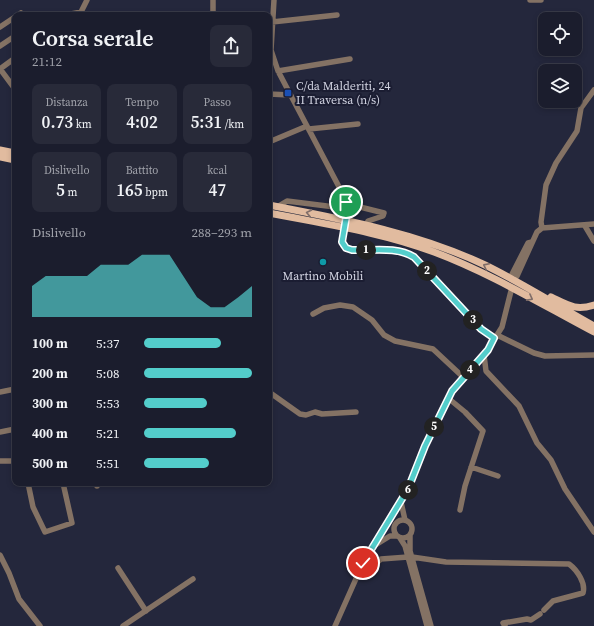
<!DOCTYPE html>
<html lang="it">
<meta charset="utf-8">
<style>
:root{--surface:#1b1d2d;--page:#282a39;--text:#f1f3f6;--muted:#a0a2aa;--line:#393b49;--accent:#53cdcb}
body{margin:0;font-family:"Source Serif 4",serif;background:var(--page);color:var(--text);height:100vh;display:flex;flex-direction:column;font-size:15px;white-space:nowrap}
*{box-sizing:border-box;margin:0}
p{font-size:13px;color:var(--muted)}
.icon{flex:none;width:22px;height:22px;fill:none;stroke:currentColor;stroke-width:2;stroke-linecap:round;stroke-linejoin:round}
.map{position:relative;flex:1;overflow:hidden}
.sheet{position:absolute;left:12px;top:12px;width:260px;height:474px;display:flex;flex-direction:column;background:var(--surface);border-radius:8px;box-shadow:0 2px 6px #0003,0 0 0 1px var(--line)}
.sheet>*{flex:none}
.controls{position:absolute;left:538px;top:12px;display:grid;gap:8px}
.controls a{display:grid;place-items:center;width:44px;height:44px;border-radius:8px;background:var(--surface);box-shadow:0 2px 6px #0003,0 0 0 1px var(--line);font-size:20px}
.pin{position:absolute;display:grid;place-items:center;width:34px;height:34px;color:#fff;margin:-17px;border:2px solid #fff;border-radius:50%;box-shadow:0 1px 4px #0007}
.km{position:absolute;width:20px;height:20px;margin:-10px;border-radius:50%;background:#222;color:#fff;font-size:11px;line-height:20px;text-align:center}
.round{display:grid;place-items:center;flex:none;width:42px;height:42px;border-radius:8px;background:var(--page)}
.summary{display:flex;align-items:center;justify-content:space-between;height:68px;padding:0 20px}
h1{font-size:22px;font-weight:600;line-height:30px}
.metrics{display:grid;grid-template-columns:repeat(3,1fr);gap:6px;height:68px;padding:4px 20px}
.metrics div{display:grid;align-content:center;border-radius:8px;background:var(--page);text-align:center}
.metrics b{font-size:17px;font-weight:600}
.metrics small{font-size:11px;font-weight:400}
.metrics p{font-size:11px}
.chart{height:112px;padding:8px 20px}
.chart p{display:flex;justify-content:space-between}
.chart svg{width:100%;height:72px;margin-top:4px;fill:var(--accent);opacity:.7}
ul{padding:0 20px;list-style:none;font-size:13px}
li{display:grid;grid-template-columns:64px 48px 1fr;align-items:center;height:30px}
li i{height:10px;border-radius:5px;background:var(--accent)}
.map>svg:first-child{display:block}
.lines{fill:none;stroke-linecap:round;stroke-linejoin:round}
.minor{stroke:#847264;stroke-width:5.5}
.major{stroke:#e1bb9f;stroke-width:7}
.oneway{stroke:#7e6c68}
.route-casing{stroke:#fff;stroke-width:8}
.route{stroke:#53cdcb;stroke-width:5}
.transit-dot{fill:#1a4fb4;stroke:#1b1d32;stroke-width:1.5}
.culture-dot{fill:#0f9aa8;stroke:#1b1d32;stroke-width:1.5}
.labels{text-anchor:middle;stroke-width:4;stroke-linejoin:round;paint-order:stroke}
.poi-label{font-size:12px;fill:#d0d2e0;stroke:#1b1d32;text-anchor:start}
</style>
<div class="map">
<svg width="594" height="626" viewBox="0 0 594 626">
<rect width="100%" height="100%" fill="#24273c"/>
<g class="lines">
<path class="minor" d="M274,0L271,50L278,71L347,202L348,207L342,243L343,246C353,255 394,245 414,257L481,329L494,338
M530,0H541
M19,15L21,13L23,15
M66,15L81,12L87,0
M213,15V0
M272,22L337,15
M0,27L15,17
M0,46L15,36
M0,69L15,89
M0,69L15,58
M278,71L350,59
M269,94L290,95
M309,129L358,124
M269,142L307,126
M277,207L287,201L343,208L356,206L384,213L383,216L368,221L367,225
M585,226L594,241
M542,228L541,222L546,185L556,163L577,131L581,108L594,90
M542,228L594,224
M517,276L537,232L542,228
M510,278L528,243L532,242
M313,314L324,308L340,305L353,307L372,320L384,335L395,341L433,349L463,377
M497,335L534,353L545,356L594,355
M484,355L486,371L519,406L537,443L551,460L565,489L594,532
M0,392L15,389
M269,392L300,414L306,415L315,412L322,414L356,412
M448,398L465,412L483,431L465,486L460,510
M0,432L15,429
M0,461H15
M471,467L498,476
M28,483L33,507L45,532L72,523L63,483
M97,483V486
M401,502L405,520
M394 529a9 9 0 1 1 18 0a9 9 0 1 1-18 0Z
M410,535V551L431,626
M400,538L405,546L427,626
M377,544L390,536H396
M0,555L9,573L19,599L40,626
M412,557L446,562L569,564C577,570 586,583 583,593L553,601L544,610
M363,563L370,568L381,559L408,557
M118,568L146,611
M123,626L193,579
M335,626L363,563L408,489L425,446L452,391L488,350L497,335L502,327L511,291
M505,626L503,623L527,619L531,620L540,614"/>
<path class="major" d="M0,150L15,153
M0,157L15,160
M269,205C342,219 418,233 485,265C522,283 558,306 594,326
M269,213C324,224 381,232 434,252C490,273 541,304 594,332
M551,297C568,305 575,311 594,305"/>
</g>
<defs><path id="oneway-chevron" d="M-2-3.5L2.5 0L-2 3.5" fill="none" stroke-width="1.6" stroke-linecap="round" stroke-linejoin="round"/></defs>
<g class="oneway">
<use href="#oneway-chevron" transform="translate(309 213) rotate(-168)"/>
<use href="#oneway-chevron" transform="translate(486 266) rotate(-154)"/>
<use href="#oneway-chevron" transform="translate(530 298) rotate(28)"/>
</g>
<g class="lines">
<defs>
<path id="route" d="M346,202L348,207L342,242L346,248L352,250C372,251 396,246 414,257L481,329L494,338L488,350L452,391L425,446L408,489L363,563"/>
</defs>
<use href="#route" class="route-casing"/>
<use href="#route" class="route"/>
</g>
<rect class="transit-dot" x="284" y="89" width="8" height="8" rx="2"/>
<circle class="culture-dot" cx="323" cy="262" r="4"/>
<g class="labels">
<g class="poi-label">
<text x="296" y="90">C/da Malderiti, 24<tspan x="296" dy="14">II Traversa (n/s)</tspan></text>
<text x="323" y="280" text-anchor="middle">Martino Mobili</text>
</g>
</g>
</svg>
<div class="controls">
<a><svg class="icon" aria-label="locate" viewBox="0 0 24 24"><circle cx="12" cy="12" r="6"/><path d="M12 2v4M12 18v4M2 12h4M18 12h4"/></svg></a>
<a><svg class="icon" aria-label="layers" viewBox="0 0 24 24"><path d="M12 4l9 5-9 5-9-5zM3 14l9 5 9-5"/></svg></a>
</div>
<div class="pin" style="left:346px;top:202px;background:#1e9e55"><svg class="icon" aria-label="arrive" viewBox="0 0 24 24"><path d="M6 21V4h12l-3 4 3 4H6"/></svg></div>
<div class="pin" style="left:363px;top:563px;background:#d93025"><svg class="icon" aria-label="check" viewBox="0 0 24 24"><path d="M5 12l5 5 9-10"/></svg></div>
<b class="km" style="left:366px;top:250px">1</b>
<b class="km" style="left:427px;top:271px">2</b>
<b class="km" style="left:473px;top:320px">3</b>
<b class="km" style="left:470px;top:370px">4</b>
<b class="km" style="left:434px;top:427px">5</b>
<b class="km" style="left:408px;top:490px">6</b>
<section class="sheet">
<div class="summary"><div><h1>Corsa serale</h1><p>21:12</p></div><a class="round"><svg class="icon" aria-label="share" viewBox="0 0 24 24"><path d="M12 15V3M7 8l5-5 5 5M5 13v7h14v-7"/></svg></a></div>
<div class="metrics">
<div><p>Distanza</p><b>0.73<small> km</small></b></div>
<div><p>Tempo</p><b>4:02</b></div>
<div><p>Passo</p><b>5:31<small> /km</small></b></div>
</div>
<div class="metrics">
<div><p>Dislivello</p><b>5<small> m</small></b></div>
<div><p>Battito</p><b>165<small> bpm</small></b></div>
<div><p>kcal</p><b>47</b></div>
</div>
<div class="chart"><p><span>Dislivello</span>288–293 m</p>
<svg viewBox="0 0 160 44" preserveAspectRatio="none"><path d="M0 44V25L10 19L20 19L30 19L40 19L50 12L60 12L70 12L80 6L90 6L100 6L110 19L120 32L130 38L140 38L150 32L160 25V44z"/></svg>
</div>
<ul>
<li><b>100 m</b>5:37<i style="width:71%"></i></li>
<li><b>200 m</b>5:08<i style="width:100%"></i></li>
<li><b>300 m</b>5:53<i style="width:58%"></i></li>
<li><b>400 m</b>5:21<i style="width:85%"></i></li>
<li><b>500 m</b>5:51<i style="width:60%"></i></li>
</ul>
</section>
</div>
